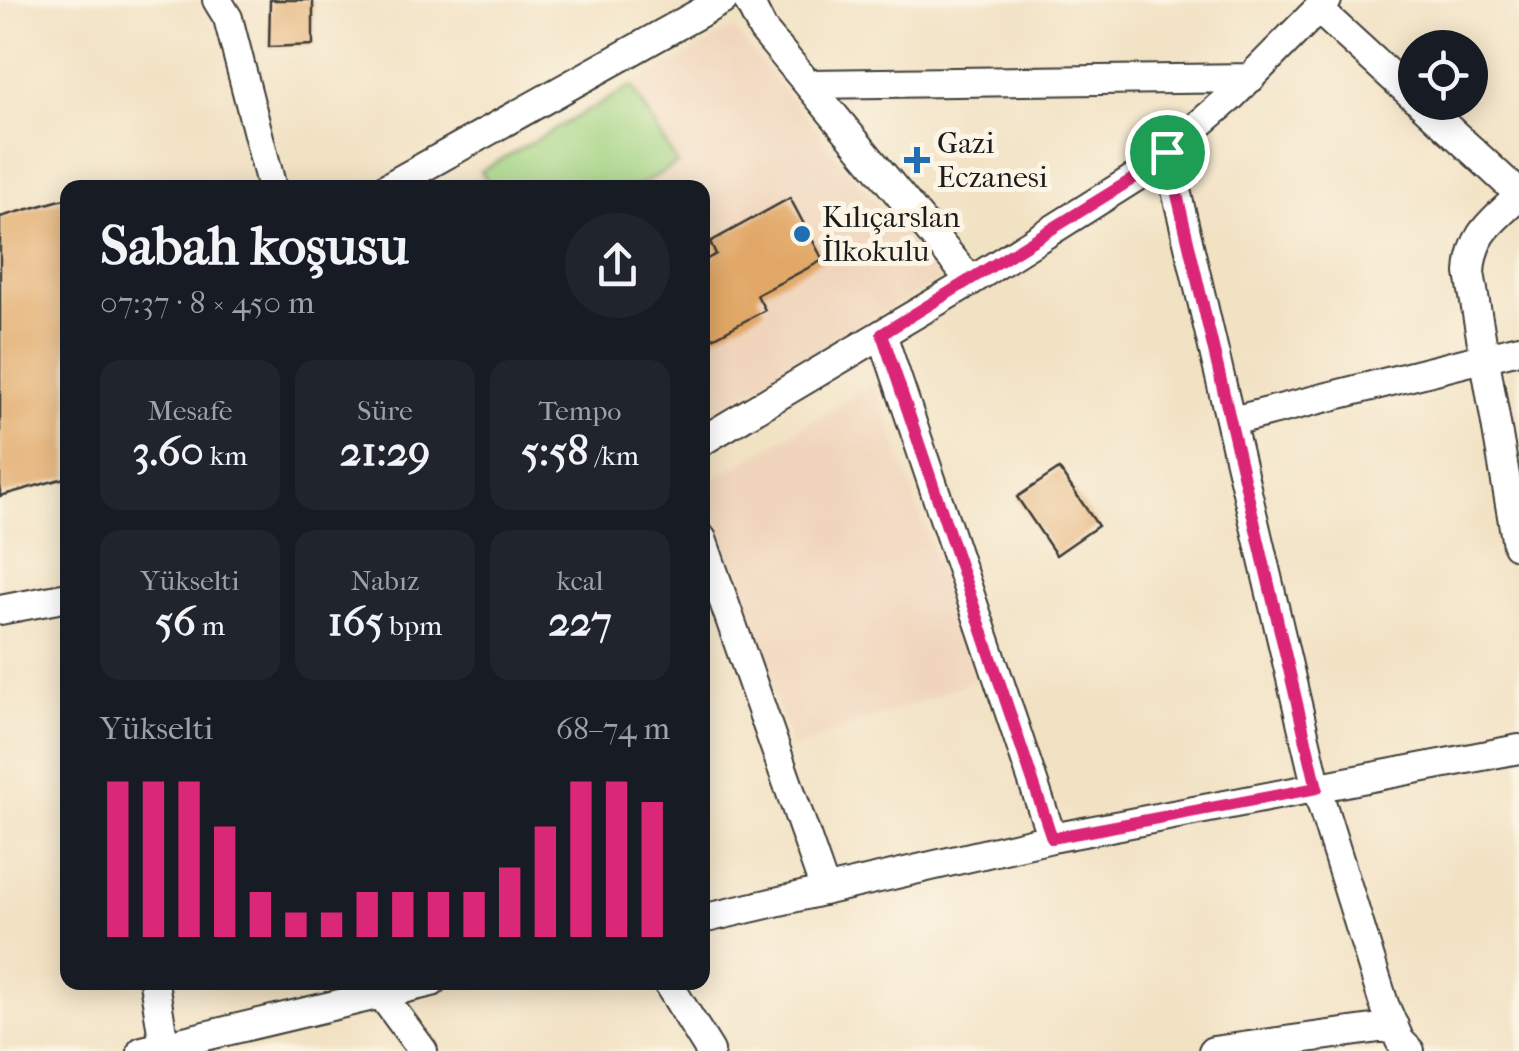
<!DOCTYPE html>
<html lang="tr">
<meta charset="utf-8">
<style>
:root{--surface:#171b24;--page:#20242c;--text:#f1f3f6;--muted:#9ea1a6;--accent:#db2777}
body{margin:0;font-family:"IM FELL French Canon",serif;background:var(--page);color:var(--text);height:100vh;display:flex;flex-direction:column;font-size:38px;white-space:nowrap}
*{box-sizing:border-box;margin:0}
p{font-size:32px;color:var(--muted)}
.icon{flex:none;width:55px;height:55px;fill:none;stroke:currentColor;stroke-width:2;stroke-linecap:round;stroke-linejoin:round}
.map{position:relative;flex:1;overflow:hidden}
.panel{position:absolute;left:60px;top:180px;width:650px;height:810px;display:flex;flex-direction:column;background:var(--surface);border-radius:20px;box-shadow:0 5px 25px #0003}
.panel>*{flex:none}
.buttons{position:absolute;left:1398px;top:30px;display:grid;gap:20px}
.buttons a{display:grid;place-items:center;width:90px;height:90px;border-radius:50%;background:var(--surface);box-shadow:0 5px 25px #0003;font-size:50px}
.pin{position:absolute;display:grid;place-items:center;width:85px;height:85px;color:#fff;margin:-42px;border:5px solid #fff;border-radius:50%;box-shadow:0 2px 10px #0007}
.round{display:grid;place-items:center;flex:none;width:105px;height:105px;border-radius:52px;background:var(--page)}
.overview{display:flex;align-items:center;justify-content:space-between;height:170px;padding:0 40px}
h1{font-size:55px;font-weight:800;line-height:75px}
.figures{display:grid;grid-template-columns:repeat(3,1fr);gap:15px;height:170px;padding:10px 40px}
.figures div{display:grid;align-content:center;border-radius:20px;background:var(--page);text-align:center}
.figures b{font-size:42px;font-weight:800}
.figures small{font-size:28px;font-weight:400}
.figures p{font-size:28px}
.chart{height:280px;padding:20px 40px}
.chart p{display:flex;justify-content:space-between}
.chart svg{width:100%;height:180px;margin-top:10px;stroke:var(--accent);stroke-width:6}
.map>svg:first-child{display:block}
.built{fill:#f0d5bc}
.green{fill:#a3d483;stroke:#607850;stroke-width:2.5}
.building{fill:#e1a766}
.lines{fill:none;stroke-linecap:round;stroke-linejoin:round}
.minor-casing{stroke:#3c3a35;stroke-width:32}
.minor{stroke:#fff;stroke-width:28}
.route-casing{stroke:#fff;stroke-width:20}
.route{stroke:#db2777;stroke-width:12}
.poi-dot{fill:#1f6fb2;stroke:#fcf5e5;stroke-width:4}
.labels{text-anchor:middle;stroke-width:10;stroke-linejoin:round;paint-order:stroke}
.poi-label{font-size:30px;fill:#1c1c1c;stroke:#fcf5e5;text-anchor:start}
</style>
<div class="map">
<svg width="1519" height="1051" viewBox="0 0 1519 1051">
<rect width="100%" height="100%" fill="#fcf5e5"/>
<filter id="ink" filterUnits="userSpaceOnUse"><feTurbulence type="fractalNoise" baseFrequency=".01" numOctaves="2"/><feDisplacementMap in="SourceGraphic" scale="20" xChannelSelector="R" yChannelSelector="G"/><feConvolveMatrix kernelMatrix="1 2 1 2 8 2 1 2 1" color-interpolation-filters="sRGB"/></filter>
<filter id="wash" filterUnits="userSpaceOnUse"><feTurbulence type="fractalNoise" baseFrequency=".0048" numOctaves="4" result="noise"/><feDisplacementMap in="SourceGraphic" scale="40" xChannelSelector="R" yChannelSelector="G"/><feGaussianBlur stdDeviation="2.25" result="paint"/><feColorMatrix in="noise" values="0 0 0 0 0 0 0 0 0 0 0 0 0 0 0 0 0 1.4 0 .05"/><feComposite in="paint" operator="in"/></filter>
<g filter="url(#wash)">
<rect width="100%" height="100%" fill="#f2e2c4"/>
<path class="built" d="M733,29L939,280L703,419L702,188H452Z
M875,384L977,680L792,749L704,485Z"/>
<path class="green" d="M632,86L677,164L636,187H491L481,171Z"/>
<g id="blocks">
<path class="building" d="M270,0H313V45L269,47Z
M68,198V477L0,496V217Z
M790,198L823,260L757,295L765,310L702,344V262L716,254L710,242Z
M1059,469L1098,526L1056,555L1017,497Z"/>
</g>
</g>
<g filter="url(#ink)">
<use href="#blocks" fill-opacity="0" stroke="#3c3a35" stroke-width="2.5"/>
<g class="lines">
<defs>
<path id="minor" d="M217,0L228,18L272,188
M748,0L763,30L971,281
M1318,9L1415,98
M809,84L1251,78
M1420,102L1519,194
M1167,152L1317,789L1384,1004L1400,1041L1410,1051
M386,188L723,0
M882,334L1052,838
M1232,421L1519,349
M702,441L971,281L1144,172L1231,97L1327,0
M702,539L825,890
M1517,545L1470,273C1472,233 1492,222 1519,196
M0,610L68,597
M702,919L1052,838L1519,749
M154,982L165,1051
M667,982L710,1051
M381,994L423,1051
M142,1051L432,982
M1213,1051L1394,1026"/>
</defs>
<use href="#minor" class="minor-casing"/>
<use href="#minor" class="minor"/>
</g>
</g>
<g class="lines" filter="url(#ink)">
<defs>
<path id="route" d="M1167,152L1317,788L1052,838L882,334L1144,172Z"/>
</defs>
<use href="#route" class="route-casing"/>
<use href="#route" class="route"/>
</g>
<g class="poi-dot">
<path d="M912 145h10v10h10v10h-10v10h-10v-10h-10v-10h10z"/>
<circle cx="802" cy="234" r="10"/>
</g>
<g class="labels">
<g class="poi-label">
<text x="937" y="153">Gazi<tspan x="937" dy="34">Eczanesi</tspan></text>
<text x="822" y="227">Kılıçarslan<tspan x="822" dy="34">İlkokulu</tspan></text>
</g>
</g>
</svg>
<div class="buttons">
<a><svg class="icon" aria-label="locate" viewBox="0 0 24 24"><circle cx="12" cy="12" r="6"/><path d="M12 2v4M12 18v4M2 12h4M18 12h4"/></svg></a>
</div>
<div class="pin" style="left:1167px;top:152px;background:#1e9e55"><svg class="icon" aria-label="arrive" viewBox="0 0 24 24"><path d="M6 21V4h12l-3 4 3 4H6"/></svg></div>
<section class="panel">
<div class="overview"><div><h1>Sabah koşusu</h1><p>07:37 · 8 × 450 m</p></div><a class="round"><svg class="icon" aria-label="share" viewBox="0 0 24 24"><path d="M12 15V3M7 8l5-5 5 5M5 13v7h14v-7"/></svg></a></div>
<div class="figures">
<div><p>Mesafe</p><b>3.60<small> km</small></b></div>
<div><p>Süre</p><b>21:29</b></div>
<div><p>Tempo</p><b>5:58<small> /km</small></b></div>
</div>
<div class="figures">
<div><p>Yükselti</p><b>56<small> m</small></b></div>
<div><p>Nabız</p><b>165<small> bpm</small></b></div>
<div><p>kcal</p><b>227</b></div>
</div>
<div class="chart"><p><span>Yükselti</span>68–74 m</p>
<svg viewBox="0 0 160 44" preserveAspectRatio="none"><path d="M5 44V6M15 44V6M25 44V6M35 44V17M45 44V33M55 44V38M65 44V38M75 44V33M85 44V33M95 44V33M105 44V33M115 44V27M125 44V17M135 44V6M145 44V6M155 44V11"/></svg>
</div>
</section>
</div>
